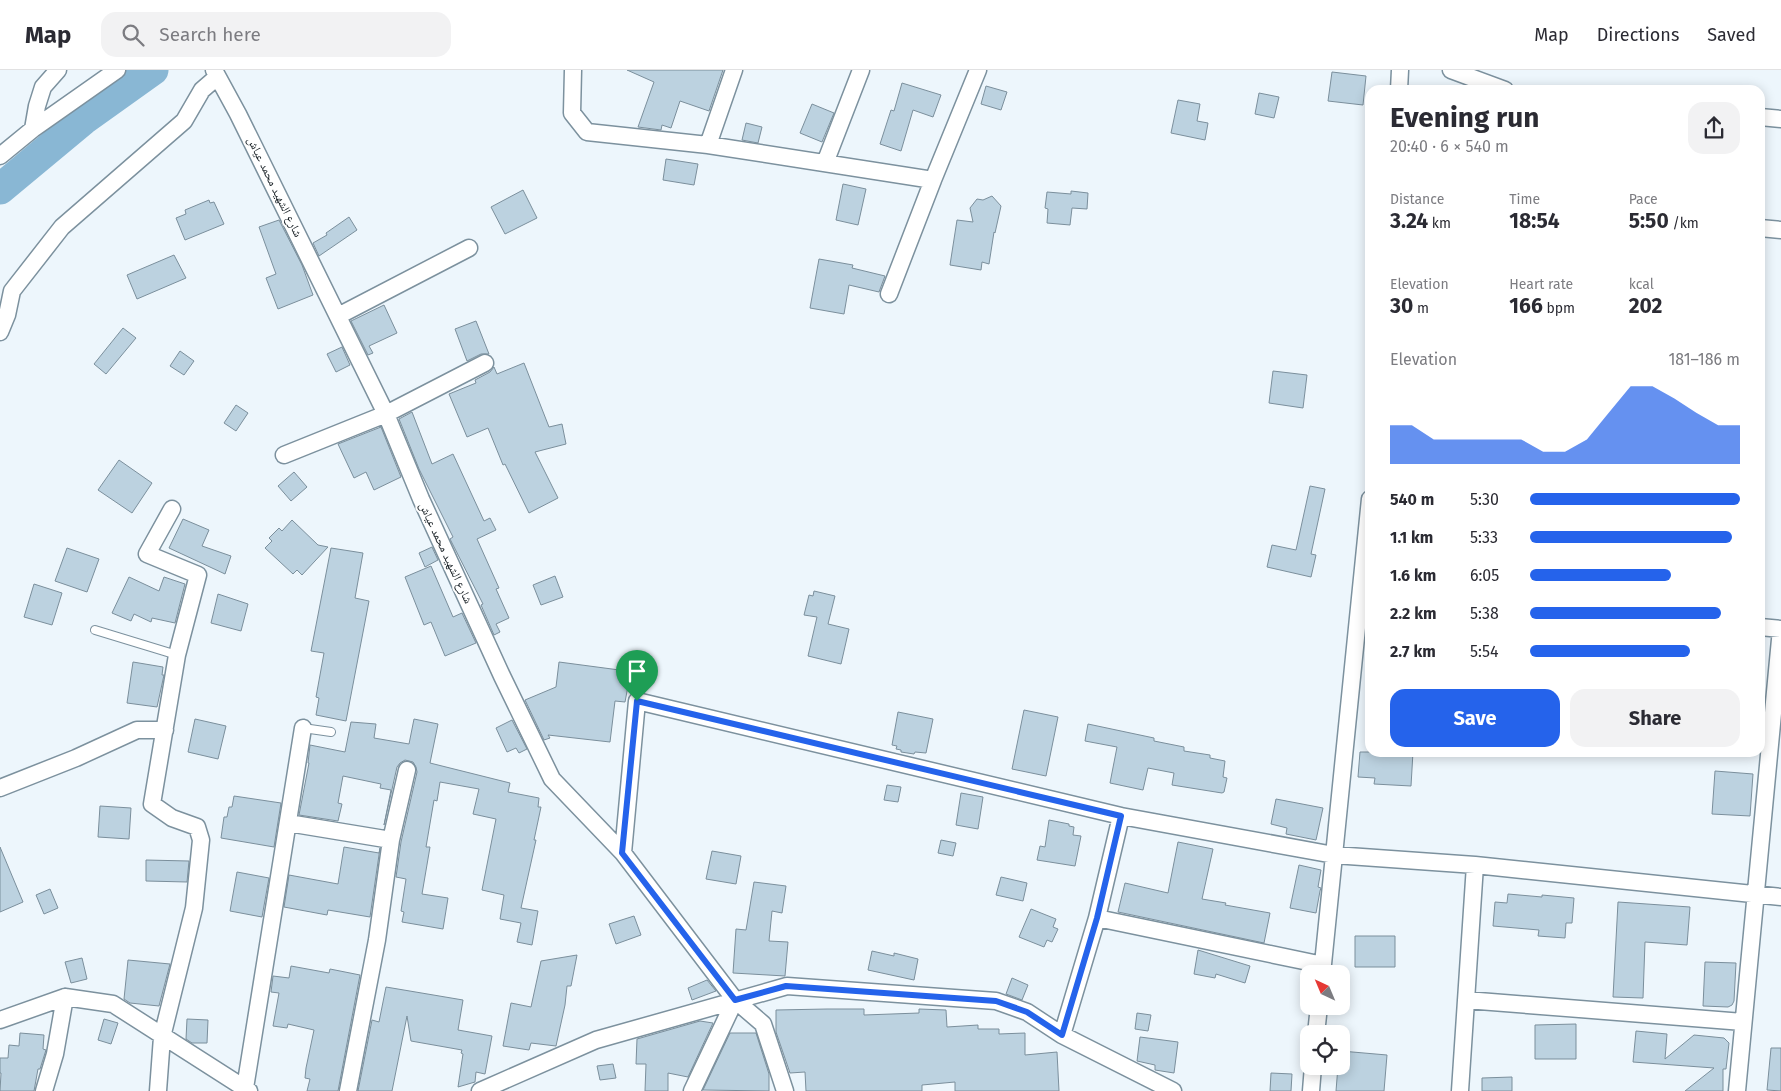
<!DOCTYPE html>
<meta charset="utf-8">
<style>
:root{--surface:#fff;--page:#f2f2f3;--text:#2b2b33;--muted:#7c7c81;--line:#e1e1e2;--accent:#2563eb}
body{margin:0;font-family:"Fira Sans","Noto Naskh Arabic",sans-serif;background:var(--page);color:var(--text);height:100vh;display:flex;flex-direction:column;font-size:19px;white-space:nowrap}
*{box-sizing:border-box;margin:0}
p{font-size:16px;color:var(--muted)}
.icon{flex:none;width:28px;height:28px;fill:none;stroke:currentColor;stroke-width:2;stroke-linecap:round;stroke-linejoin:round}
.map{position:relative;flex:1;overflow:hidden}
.drawer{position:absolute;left:1365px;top:15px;width:400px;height:672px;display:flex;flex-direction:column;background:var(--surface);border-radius:15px;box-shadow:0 2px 12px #0003}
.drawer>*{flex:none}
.needle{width:32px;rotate:316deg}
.fabs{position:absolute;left:1300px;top:895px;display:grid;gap:10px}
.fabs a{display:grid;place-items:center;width:50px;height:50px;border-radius:10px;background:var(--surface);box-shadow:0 2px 12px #0003;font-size:25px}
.pin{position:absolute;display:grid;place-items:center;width:42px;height:42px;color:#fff;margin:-51px -21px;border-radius:50% 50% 50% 0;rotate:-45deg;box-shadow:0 0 5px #0007}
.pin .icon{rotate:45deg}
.round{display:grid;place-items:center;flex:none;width:52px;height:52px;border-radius:15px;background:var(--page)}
.head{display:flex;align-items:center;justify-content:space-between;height:85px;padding:0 25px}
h1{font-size:28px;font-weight:700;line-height:38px}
.stats{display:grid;grid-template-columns:repeat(3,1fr);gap:8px;height:85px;padding:5px 25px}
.stats div{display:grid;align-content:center}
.stats b{font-size:21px;font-weight:700}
.stats small{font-size:14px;font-weight:400}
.stats p{font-size:14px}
.chart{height:140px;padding:10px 25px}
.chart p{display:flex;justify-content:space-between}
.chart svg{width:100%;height:90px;margin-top:5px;fill:var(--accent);opacity:.7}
.primary-button{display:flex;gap:10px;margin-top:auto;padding:10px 25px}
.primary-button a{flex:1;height:58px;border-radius:15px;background:var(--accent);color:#fff;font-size:20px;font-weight:700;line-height:58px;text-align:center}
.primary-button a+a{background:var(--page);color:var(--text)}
ul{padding:0 25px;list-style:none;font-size:16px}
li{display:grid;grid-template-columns:80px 60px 1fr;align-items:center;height:38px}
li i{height:12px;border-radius:6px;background:var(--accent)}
header{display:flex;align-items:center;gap:30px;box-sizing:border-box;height:70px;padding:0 25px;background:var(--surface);border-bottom:1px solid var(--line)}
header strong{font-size:24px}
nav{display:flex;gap:28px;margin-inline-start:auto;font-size:18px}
.search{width:350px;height:45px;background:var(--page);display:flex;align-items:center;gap:12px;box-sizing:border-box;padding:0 18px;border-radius:15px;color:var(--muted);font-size:19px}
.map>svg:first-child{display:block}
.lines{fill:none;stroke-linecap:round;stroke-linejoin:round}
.river{stroke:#89b7d4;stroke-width:31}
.building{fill:#bcd2e0;stroke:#7b8f9c}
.lane-casing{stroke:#7c919e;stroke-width:10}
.street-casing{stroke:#7c919e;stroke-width:19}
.lane{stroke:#fff;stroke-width:8}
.street{stroke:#fff;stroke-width:16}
.route-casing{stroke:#fff;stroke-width:10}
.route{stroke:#2563eb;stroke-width:6}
.labels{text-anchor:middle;stroke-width:4;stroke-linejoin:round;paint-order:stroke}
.street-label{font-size:12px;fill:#171f24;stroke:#fff}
</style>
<header>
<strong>Map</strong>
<div class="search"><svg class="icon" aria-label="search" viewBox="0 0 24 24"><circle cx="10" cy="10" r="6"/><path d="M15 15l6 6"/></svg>Search here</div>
<nav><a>Map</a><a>Directions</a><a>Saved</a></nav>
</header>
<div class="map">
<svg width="1781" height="1021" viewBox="0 0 1781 1021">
<rect width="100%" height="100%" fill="#edf6fc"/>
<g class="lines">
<path class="river" d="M0,119L83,50L153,0"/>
</g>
<path class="building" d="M627,0H723L709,41L680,31L671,58L662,55L661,60L638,57L654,12Z
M1332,2L1366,6L1363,35L1328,31Z
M902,13L941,25L933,47L913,40L901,81L880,74L891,40L894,41Z
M986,16L1007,22L1001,40L981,34Z
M1259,23L1279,27L1274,48L1255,44Z
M1178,30L1200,34L1197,51L1208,53L1205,70L1171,63Z
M812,34L834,43L822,72L800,63Z
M746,53L762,57L758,73L742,70Z
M666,89L698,94L694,115L663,110Z
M843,114L866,119L858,155L836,150Z
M523,120L537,148L505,164L491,137Z
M1071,121L1088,123L1087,139L1072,138L1070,155L1047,153L1048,139L1045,138L1047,122L1071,124Z
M992,126L1001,136L995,163L994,162L989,194L982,192L981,200L950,195L957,150L973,152L970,138L977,129L983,130Z
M209,130L210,133L214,132L224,154L185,170L176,148L186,144L185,140Z
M349,147L357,160L319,186L313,173L327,165L326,163Z
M279,150L302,195L313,225L278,239L266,208L276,204L259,157Z
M174,185L186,208L137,229L127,205Z
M819,189L853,195L852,198L885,206L879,222L849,215L844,244L810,238Z
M384,235L397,263L369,276L373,283L368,285L351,251Z
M476,251L489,284H481L467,291L455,259Z
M123,258L136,268L106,304L94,294Z
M342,277L350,295L336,302L327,284Z
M180,281L194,291L184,305L170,296Z
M524,293L549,357L562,354L566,374L535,382L558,428L529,443L505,394L503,395L488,358L467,367L449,324L476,313L475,310L490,302L494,297L497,304Z
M1273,301L1307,305L1303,338L1269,333Z
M236,335L248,343L236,361L224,353Z
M412,342L432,394L453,384L484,451L490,448L496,460L477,469L499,518L496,519L509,548L496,554L500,562L494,565L481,535L483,534L450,469L453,467L419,399L399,349Z
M381,357L401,407L374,420L366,402L354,408L338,374Z
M119,390L152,413L132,443L98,420Z
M294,402L307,417L291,431L278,416Z
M1310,416L1325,419L1311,484L1316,485L1311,507L1267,497L1272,475L1296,480Z
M183,449L209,460L202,476L231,486L225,504L169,478Z
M292,450L318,475L328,477L302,505L297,500L293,504L265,478L272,471L269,468L279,458L282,461Z
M432,477L438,490L425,497L419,483Z
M67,478L99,489L87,522L55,511Z
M331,478L363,483L355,528L369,531L346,651L316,645L319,628L316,627L324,583L311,581Z
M431,496L453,547L462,543L476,573L445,586L431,552L424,555L405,507Z
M555,506L563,527L541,535L533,515Z
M129,507L159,521L164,507L185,514L175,553L152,548L151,552L134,544L131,551L112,543Z
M34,514L62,523L52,555L24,547Z
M814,521L835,526L828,554L849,559L841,594L808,586L817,547L804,545L809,525L813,526Z
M218,524L248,534L241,561L211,553Z
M133,592L163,597L162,605H164L157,637L127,633Z
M559,592L627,601L628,616L625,632L615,631L610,672L548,665L550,668L544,670L525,630L556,617Z
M1024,640L1058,647L1046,706L1012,699Z
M898,642L933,649L926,683L915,682L914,684L901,682V680L896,679L897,676L892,675Z
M195,649L226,656L218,689L188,682Z
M414,649L438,654L430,693L510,713L508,722L539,728L538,737H541L534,770H536L521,838L538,841L532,875L517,872L521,853L500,849L504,825L482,820L496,749L473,744L479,719L440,712L437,731L434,730L426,777H430L422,824L448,828L443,859L402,852L404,842L401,841L406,809L396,807L401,772L417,702L416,697L413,692L405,690L400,693L397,697L384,755L391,720L380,718L381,714L343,706L338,733L342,734L338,751L299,745L309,693H308L310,675L345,682L351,652L376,654L374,668L409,674Z
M512,650L527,679L519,683L516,678L507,682L496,658Z
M1088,654L1154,668V671L1184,677V681L1210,685V688L1225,691L1223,707L1227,708L1224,722L1222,723L1172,715L1174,703L1148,698L1143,720L1110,713L1117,677L1085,671Z
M1360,682H1413L1411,716L1374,714L1375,708L1358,707Z
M1715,701L1753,704L1750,746L1712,744Z
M887,715L901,717L898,732L884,730Z
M961,723L983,727L978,759L956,755Z
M234,726L281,733L274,777L221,768L224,747H227L229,737H232Z
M1276,729L1323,738L1316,770L1286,764L1287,758L1271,754Z
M100,736L131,738L129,769L98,767Z
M1049,750L1069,754V756L1074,757L1073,765L1081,766L1075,796L1037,790L1040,776L1045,777Z
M941,770L956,773L953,786L938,783Z
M1178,772L1213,779L1202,829L1226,833L1225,835L1270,843L1264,873L1118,842L1125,813L1168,823Z
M0,777L23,832L0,842Z
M344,777L379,783L380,778L370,847L328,840L327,845L284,837L289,805L338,814Z
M712,781L741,786L736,814L706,809Z
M146,790L189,791L187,812L146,811Z
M1299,795L1321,800L1318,817L1321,818L1320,821L1316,843L1290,838Z
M237,802L269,808L262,847L230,841Z
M1001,807L1027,813L1023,831L996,825Z
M754,812L786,816L782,843L772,841L769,871L788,872L785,906L733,903L736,859L746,860Z
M50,819L58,838L44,844L36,825Z
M1508,824L1542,827V825L1574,828L1572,853H1566L1565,868L1538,866L1539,860L1493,856L1495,832L1507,833Z
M1618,832L1690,837L1687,875L1645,872L1643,928L1613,927Z
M1031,839L1056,849L1053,857L1058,859L1052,872L1047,870L1044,877L1019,867Z
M634,846L641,865L616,874L609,854Z
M1355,866H1395V897H1355Z
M1198,880L1250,896L1245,913L1216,904L1215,908L1194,904Z
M872,881L894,886V883L918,889L914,910L868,900Z
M577,885L571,916H567L565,935L556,976L531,973L529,980L503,976L511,933L531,937L541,891Z
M82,888L87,909L71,913L65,892Z
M128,890L170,894L159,936L130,933L124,929Z
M1705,892L1736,893L1734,931L1732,935L1728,937L1703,936Z
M291,896L329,903L330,899L360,905L338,1021H307L310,1009L305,1008L306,998L314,960L288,954L287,958L273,956L279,923L271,922L273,906L289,908Z
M1012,908L1028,915L1022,930L1006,924Z
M707,910L716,921L692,930L688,918Z
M386,917L463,930L458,960L492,966L485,1004L476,1002L475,1012L458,1017L463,984L461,983L462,980L411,971L407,946L392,1021H358L372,950L379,952Z
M827,939H864V945L919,943V939L946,940L947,957L978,955V959H999V964L1025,963V985L1057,982L1059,1021H955V1012L922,1015V1021H806L805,1002L790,1003L776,962V940Z
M1137,943L1151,945L1148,961L1135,959Z
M104,949L118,953L111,974L98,970Z
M187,949L208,950L207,973H192L186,969Z
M700,951L713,953L688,1007L668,1003V1021H645L646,994H636L637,969Z
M1576,954V989H1535V955Z
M1636,961L1667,964L1665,989L1694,965L1724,968L1729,973L1726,999H1723V1021H1685L1714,998L1633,992Z
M20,963L44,965L43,979L46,980L40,999H38L34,1021H0L1,1003H0V988H8L9,975L19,976Z
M730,963H756L769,1004V1021L703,1020Z
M1140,967L1178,972L1174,1003L1155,1000V995L1137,991Z
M1771,978H1781V1021L1767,1020Z
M1341,981L1387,985L1384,1021H1336L1338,996H1341Z
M613,994L616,1008L600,1010L597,996Z
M1271,1003L1292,1004L1291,1021H1270Z
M1512,1007V1021H1482V1008Z"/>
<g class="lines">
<defs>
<path id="lane" d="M95,560L177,585
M303,658L331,662"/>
<path id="street" d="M214,0L238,44L386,344L421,429L502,606L552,709L623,783L735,930L763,954L785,1021
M573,0L572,43L587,62L708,75L933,110L978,0
M1451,0L1505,20
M1399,20L1400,0
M1760,47L1781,49
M33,59L37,36L43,17L58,0
M708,75L734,0
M0,86L33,59L117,0
M825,93L861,0
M1760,158L1781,160
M889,224L933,110
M338,246L469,178
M0,262L7,245L12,221L62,157L184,51L202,20L217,7
M284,385L386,344L485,293
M1760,557L1781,559
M0,718L76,688L137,660H165
M1121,746L1334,785L1475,795L1781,827
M288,753L391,770
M623,783L637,631L1121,746L1097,848L1062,965
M1097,848L1323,895
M1322,904L1370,429
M1466,930L1743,952
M0,950L65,927L113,934L249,1021
M1316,964L1319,936
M245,1018L303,658
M44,1021L55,984L65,927
M158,1021L162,967L194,838L201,770L197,757L172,748L152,734L177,585L198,505L147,484L172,439
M348,1021L377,870L391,770L407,700
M480,1021L596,970L787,916L996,931L1027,942L1062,965L1173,1021
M692,1021L735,930
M1311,1021L1313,996
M1460,1021L1475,795
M1737,1021L1781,559"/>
</defs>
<use href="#lane" class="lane-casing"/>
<use href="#street" class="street-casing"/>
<use href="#lane" class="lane"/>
<use href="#street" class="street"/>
</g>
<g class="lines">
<defs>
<path id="route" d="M637,631L1121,746L1097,848L1062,965L1027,942L996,931L786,916L735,930L622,783Z"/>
</defs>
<use href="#route" class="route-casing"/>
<use href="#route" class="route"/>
</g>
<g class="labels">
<g class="street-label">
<text transform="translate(275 117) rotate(64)" y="4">شارع الشهيد محمد عياش</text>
<text transform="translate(446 483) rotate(65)" y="4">شارع الشهيد محمد عياش</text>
</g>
</g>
</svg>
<div class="fabs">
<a><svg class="needle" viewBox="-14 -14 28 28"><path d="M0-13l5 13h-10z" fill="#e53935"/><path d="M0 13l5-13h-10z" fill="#7c7c81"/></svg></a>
<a><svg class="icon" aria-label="locate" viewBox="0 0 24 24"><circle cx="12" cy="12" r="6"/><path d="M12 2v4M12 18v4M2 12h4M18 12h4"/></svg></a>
</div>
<div class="pin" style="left:637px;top:631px;background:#1e9e55"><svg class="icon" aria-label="arrive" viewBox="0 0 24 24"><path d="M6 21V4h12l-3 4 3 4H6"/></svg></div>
<section class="drawer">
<div class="head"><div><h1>Evening run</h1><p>20:40 · 6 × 540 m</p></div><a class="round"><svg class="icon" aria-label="share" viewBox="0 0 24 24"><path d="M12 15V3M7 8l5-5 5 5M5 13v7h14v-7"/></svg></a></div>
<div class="stats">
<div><p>Distance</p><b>3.24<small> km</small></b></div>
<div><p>Time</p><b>18:54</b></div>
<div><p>Pace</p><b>5:50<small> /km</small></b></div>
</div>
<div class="stats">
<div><p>Elevation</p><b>30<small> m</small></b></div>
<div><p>Heart rate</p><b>166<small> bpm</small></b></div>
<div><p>kcal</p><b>202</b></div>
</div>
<div class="chart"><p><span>Elevation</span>181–186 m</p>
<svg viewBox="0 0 160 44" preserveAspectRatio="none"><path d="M0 44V25L10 25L20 32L30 32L40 32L50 32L60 32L70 38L80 38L90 32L100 19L110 6L120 6L130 12L140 19L150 25L160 25V44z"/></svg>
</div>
<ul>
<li><b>540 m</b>5:30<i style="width:100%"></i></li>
<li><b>1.1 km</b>5:33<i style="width:96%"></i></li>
<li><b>1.6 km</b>6:05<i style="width:67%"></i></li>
<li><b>2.2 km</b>5:38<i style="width:91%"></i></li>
<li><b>2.7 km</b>5:54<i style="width:76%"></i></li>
</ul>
<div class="primary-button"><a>Save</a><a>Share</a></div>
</section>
</div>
